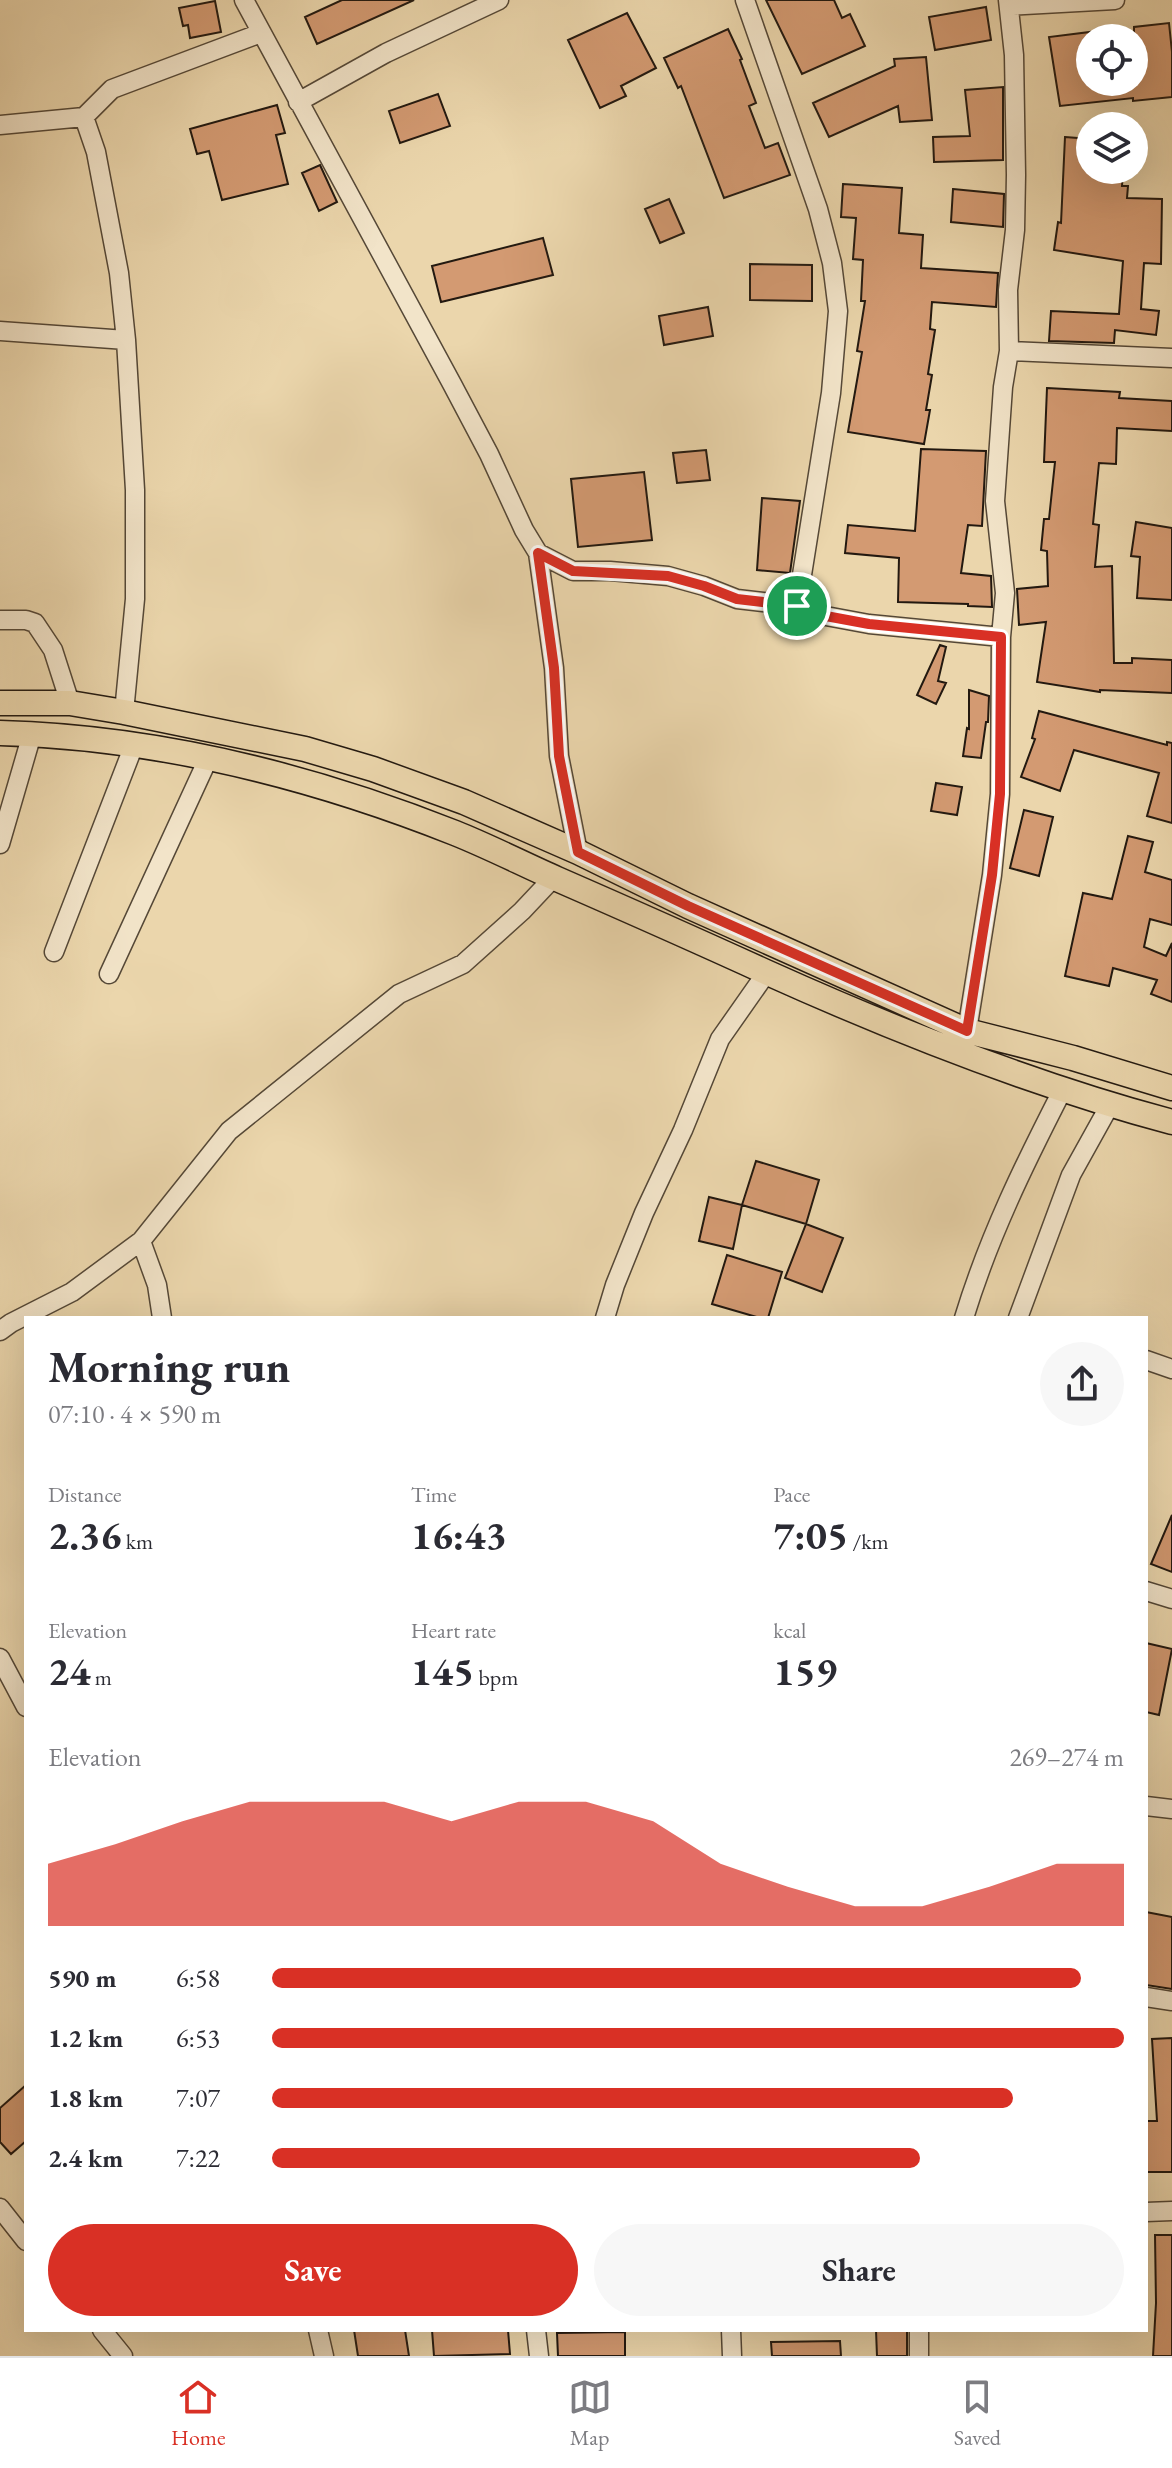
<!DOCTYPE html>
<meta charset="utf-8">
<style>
:root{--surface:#fff;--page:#f7f7f7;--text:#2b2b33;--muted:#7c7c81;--line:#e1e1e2;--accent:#d93025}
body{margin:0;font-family:"EB Garamond",serif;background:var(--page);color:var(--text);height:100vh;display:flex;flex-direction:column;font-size:30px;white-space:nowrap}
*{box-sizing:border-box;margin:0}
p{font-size:26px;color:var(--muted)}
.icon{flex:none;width:44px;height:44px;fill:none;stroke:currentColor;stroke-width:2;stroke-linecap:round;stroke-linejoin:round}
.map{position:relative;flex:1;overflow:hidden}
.details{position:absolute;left:24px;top:1316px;width:1124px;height:1016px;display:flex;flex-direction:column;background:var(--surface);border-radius:0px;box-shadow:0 8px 32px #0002}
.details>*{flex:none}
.controls{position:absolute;left:1076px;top:24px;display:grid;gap:16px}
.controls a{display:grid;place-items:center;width:72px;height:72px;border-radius:50%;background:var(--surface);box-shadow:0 8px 32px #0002;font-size:40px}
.pin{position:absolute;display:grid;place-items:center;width:68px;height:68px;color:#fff;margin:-34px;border:4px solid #fff;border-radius:50%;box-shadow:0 2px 8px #0007}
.round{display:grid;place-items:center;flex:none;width:84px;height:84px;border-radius:42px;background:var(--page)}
.headline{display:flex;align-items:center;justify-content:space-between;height:136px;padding:0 24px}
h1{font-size:44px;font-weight:700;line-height:60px}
.metrics{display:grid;grid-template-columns:repeat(3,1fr);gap:12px;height:136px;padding:8px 24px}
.metrics div{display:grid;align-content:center}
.metrics b{font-size:40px;font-weight:700}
.metrics small{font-size:22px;font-weight:400}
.metrics p{font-size:22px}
.chart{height:224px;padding:16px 24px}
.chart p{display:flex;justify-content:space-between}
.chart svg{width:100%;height:144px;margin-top:8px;fill:var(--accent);opacity:.7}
.cta{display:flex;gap:16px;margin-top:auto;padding:16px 24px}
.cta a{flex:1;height:92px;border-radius:48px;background:var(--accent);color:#fff;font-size:32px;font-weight:700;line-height:92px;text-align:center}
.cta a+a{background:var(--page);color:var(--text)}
ul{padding:0 24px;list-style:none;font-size:26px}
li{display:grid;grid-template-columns:128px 96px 1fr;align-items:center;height:60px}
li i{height:20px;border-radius:10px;background:var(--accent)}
.tabs{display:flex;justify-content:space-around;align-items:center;height:112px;border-top:2px solid var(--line);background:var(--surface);font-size:22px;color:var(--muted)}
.tabs a{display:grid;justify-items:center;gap:4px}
.tabs .on{color:var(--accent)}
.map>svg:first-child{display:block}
.building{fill:#d39a72;stroke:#231910;stroke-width:2}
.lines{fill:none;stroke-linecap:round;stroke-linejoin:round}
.minor-casing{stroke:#554837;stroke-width:21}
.major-casing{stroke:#231910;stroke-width:27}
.minor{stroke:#f2e4c9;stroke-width:18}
.major{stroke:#ebd6ac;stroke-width:24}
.route-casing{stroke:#fff;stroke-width:16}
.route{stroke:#d93025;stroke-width:10}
</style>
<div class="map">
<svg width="1172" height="2356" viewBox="0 0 1172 2356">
<rect width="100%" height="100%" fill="#ebd6ac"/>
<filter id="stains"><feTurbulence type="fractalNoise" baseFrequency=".0025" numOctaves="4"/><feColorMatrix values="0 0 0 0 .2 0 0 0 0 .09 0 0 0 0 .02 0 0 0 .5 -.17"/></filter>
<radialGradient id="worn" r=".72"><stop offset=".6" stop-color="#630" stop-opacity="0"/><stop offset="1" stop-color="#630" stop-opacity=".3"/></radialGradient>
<path class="building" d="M342,0H414L317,44L305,17Z
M766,0H834L842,18L850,14L865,46L802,74Z
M215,1L221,32L190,38L188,25L183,26L179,8Z
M986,7L991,40L935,50L929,17Z
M627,13L656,68L621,86L626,96L600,108L568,40Z
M1169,23L1172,52V97L1133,101V98L1060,106L1049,37L1090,32V82H1134V27Z
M728,29L742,59L740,60L756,103L749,106L765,148L778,143L790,175L724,198L681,86L678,88L664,58Z
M926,57L932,120L900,122L898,106L829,137L813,103L895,66L894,59Z
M1003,87V160L934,162L933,137L970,136L965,90Z
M438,94L450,126L400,143L389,111Z
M277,105L285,133L276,135L288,184L222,200L209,151L197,154L190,129Z
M1065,137L1090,139V170H1123L1122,186H1128L1127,198L1162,199L1161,264L1144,263L1141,309L1159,311L1156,335L1115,330L1114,343L1049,341L1051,311L1119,314L1123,261L1054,250L1058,222L1061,223Z
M320,165L337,202L319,211L302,173Z
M843,184L902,188L899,233L923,235L921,268L998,273L996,307L932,302L930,329L935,330L928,374L932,375L926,410H930L924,444L848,432L862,352L857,351L865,301H861L863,260L853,259L856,218L841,217Z
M953,189L1004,194L1003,227L951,222Z
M669,199L684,233L660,243L645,209Z
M543,238L553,275L441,302L432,266Z
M750,264L812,265V301L750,300Z
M708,307L713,336L664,345L659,316Z
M1047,388L1120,392L1119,398L1172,401V431L1117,428L1116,464L1099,463L1093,524L1099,525L1095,567L1112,566L1114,663H1132V658L1172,660V693L1100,690V692L1037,682L1046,622L1019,625L1017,589L1048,586L1047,551L1041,550L1044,519H1049L1055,462H1044Z
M921,449L986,451L982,526L968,525L961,573L991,576L992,607L968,606V604L898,602L899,558L845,553L848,525L915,531Z
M706,450L710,480L677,483L673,453Z
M644,472L652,540L578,547L571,479Z
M762,498L800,501L790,573L757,570Z
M1136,522L1172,528V600L1137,598L1140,557L1131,556Z
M940,645L946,647L938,681L946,683L936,704L917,695Z
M969,690L989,696L988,722H986L981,758L963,756L967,728L969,729Z
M1039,711L1167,745V742L1172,743V823L1147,816L1159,773L1074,750L1060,791L1021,777L1035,739L1032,738Z
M936,783L962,787L957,815L931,811Z
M1024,810L1053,817L1039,876L1010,868Z
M1128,836L1153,842L1145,872L1172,880V925L1150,919L1144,947L1166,956L1172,943V1002L1151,994L1157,980L1113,968L1109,986L1065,976L1083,893L1112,899Z
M756,1161L819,1180L806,1224L742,1205Z
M709,1197L742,1205L733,1249L699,1241Z
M806,1224L843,1238L822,1292L785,1278Z
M727,1255L782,1272L768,1318H760L712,1304Z
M1172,1515V1572L1151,1564Z
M1146,1643L1172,1649L1159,1715L1146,1712Z
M1146,1912L1172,1917V1989L1146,1985Z
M1172,2038V2172H1146V2121H1157L1152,2039Z
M26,2085V2141L11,2154L0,2142V2108Z
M1155,2235H1172V2356H1153L1156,2303Z
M354,2330H405L409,2356H358Z
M432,2330H508L510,2354L434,2356Z
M876,2330H907V2356H877Z
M625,2332V2356H558L557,2333Z
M840,2341L841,2356H772L771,2342Z"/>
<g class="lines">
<defs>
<path id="minor" d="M244,0L452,384L489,454L524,530L538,553L554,668L559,756L578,852
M745,0L818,209L832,263L838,311L831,393L797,606
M1009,6L1115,0
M298,102L386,53L499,0
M84,117L96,152L119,273L126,340L135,490V599L124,712
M0,125L84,117L112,89L261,33
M0,331L126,340
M1009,351L1172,358
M538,553L573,571H610L668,576L704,586L737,599L797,606L815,614L869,624L1001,637
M0,620H26L35,623L53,650L70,703
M0,844L32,734
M54,952L134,745
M109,974L208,759
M967,1031L992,875L1000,794L1001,637L1005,593L995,501L1003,387L1009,351L1008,290L1015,230L1016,175L1014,55L1008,0
M141,1241L157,1285L162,1318
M605,1318L615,1285L644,1213L683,1130L720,1039L767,972
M964,1318C989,1236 1024,1165 1063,1089
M1018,1318L1071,1175L1111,1103
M0,1331L11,1323L72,1292L141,1241L229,1131L399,994L463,964L522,911L554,877
M1146,1360L1172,1369
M1146,1591L1172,1599
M0,1658L26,1707
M1146,1806L1172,1809
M1146,1997L1172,2001
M0,2208L26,2241
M1146,2212L1172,2211
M102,2330L123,2356
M318,2330L324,2356
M536,2330L539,2356
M731,2330L732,2356
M919,2356V2330"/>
<path id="major" d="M0,703H70L124,712L305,749L373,769L464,802L578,852L688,906L967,1031L1073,1058L1172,1088
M0,733C155,737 311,776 455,833C490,847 523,864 557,879C628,910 698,941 768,973C899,1032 1033,1085 1172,1122"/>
</defs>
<use href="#minor" class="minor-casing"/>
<use href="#major" class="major-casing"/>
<use href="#minor" class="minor"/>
<use href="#major" class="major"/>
</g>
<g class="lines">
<defs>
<path id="route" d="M538,553L573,571L668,576L704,586L737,599L797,606L815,614L869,624L1001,637L1000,794L992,875L967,1031L688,906L578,852L559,756L554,668Z"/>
</defs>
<use href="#route" class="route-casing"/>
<use href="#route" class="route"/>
</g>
<rect width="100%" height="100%" filter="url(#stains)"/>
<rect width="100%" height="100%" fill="url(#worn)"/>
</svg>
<div class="controls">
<a><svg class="icon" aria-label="locate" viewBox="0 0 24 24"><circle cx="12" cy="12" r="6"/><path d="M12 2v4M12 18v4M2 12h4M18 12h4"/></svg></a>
<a><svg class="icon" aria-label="layers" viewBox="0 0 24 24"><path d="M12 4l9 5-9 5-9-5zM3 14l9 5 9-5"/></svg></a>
</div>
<div class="pin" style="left:797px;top:606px;background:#1e9e55"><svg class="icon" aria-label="arrive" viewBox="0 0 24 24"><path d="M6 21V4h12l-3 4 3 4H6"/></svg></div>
<section class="details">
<div class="headline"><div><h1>Morning run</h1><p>07:10 · 4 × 590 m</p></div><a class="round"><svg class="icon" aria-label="share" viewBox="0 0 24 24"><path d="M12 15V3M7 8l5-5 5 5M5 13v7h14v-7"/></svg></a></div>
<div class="metrics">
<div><p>Distance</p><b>2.36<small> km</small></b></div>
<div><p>Time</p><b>16:43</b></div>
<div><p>Pace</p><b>7:05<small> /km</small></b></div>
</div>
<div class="metrics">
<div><p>Elevation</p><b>24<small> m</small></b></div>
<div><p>Heart rate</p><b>145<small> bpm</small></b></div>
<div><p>kcal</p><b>159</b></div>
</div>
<div class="chart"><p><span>Elevation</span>269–274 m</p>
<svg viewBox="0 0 160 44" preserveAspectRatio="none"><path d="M0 44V25L10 19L20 12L30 6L40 6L50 6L60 12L70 6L80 6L90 12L100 25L110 32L120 38L130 38L140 32L150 25L160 25V44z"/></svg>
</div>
<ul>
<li><b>590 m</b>6:58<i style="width:95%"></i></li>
<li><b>1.2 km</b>6:53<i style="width:100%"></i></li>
<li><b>1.8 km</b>7:07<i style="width:87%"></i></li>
<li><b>2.4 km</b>7:22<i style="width:76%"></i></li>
</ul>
<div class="cta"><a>Save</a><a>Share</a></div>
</section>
</div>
<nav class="tabs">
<a class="on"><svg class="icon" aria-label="home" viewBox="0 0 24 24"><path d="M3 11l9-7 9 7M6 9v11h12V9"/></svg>Home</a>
<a><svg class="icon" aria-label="map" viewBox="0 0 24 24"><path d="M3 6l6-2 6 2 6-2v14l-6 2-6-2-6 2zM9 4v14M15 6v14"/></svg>Map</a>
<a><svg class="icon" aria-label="saved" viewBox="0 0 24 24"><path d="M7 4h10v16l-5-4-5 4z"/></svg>Saved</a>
</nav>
